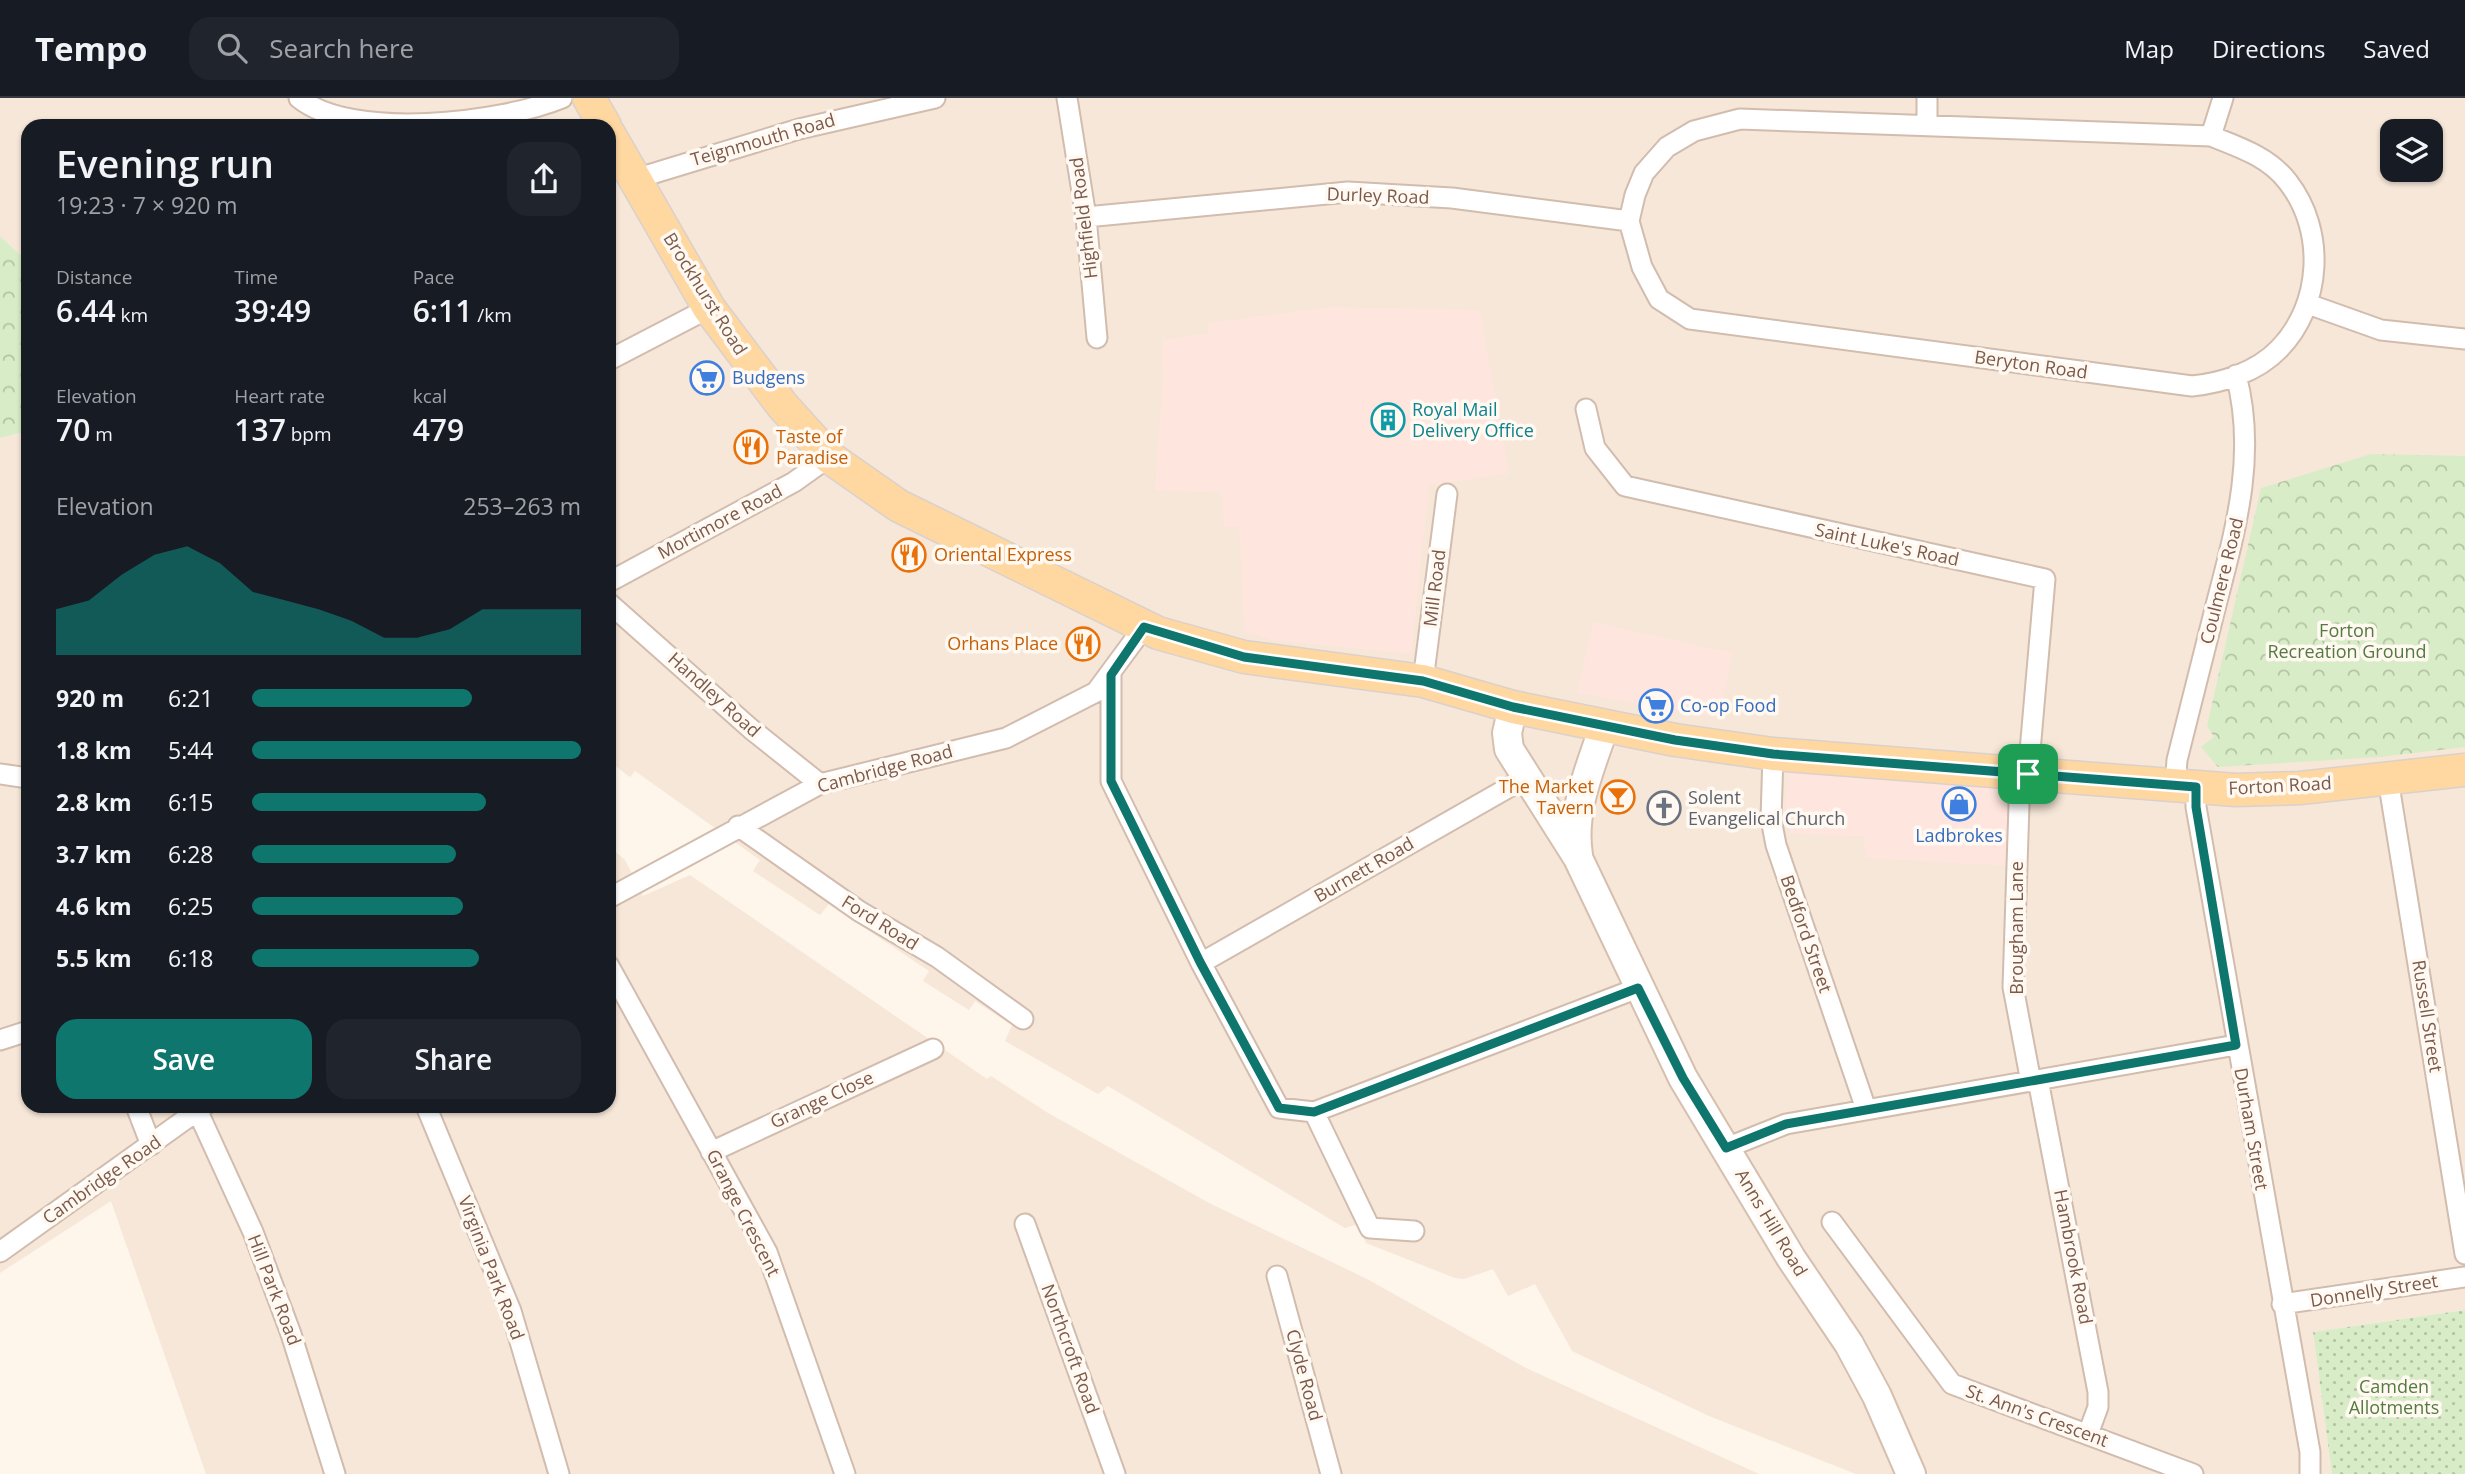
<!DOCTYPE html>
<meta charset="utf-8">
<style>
:root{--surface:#171b24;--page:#20242c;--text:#f1f3f6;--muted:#9ea1a6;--line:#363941;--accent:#0f766e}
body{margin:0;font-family:"Open Sans",sans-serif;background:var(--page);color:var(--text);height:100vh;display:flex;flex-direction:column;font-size:26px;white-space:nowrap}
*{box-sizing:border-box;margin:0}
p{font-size:23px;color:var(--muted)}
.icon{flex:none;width:38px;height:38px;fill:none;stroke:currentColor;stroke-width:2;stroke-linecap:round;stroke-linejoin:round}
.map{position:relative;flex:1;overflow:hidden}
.panel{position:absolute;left:21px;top:21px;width:595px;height:994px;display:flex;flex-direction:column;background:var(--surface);border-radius:21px;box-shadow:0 2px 5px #0004}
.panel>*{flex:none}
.tools{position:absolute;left:2380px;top:21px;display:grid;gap:14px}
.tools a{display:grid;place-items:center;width:63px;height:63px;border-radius:14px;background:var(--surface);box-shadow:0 2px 5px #0004;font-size:35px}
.pin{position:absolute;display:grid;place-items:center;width:60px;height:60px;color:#fff;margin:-30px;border-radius:14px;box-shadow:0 4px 10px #0006}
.round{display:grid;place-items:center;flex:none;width:74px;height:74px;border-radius:21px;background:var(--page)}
.headline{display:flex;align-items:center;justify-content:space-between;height:119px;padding:0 35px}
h1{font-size:38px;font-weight:600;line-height:52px}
.metrics{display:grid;grid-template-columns:repeat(3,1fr);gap:10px;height:119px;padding:7px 35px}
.metrics div{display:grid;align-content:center}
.metrics b{font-size:30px;font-weight:600}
.metrics small{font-size:19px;font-weight:400}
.metrics p{font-size:19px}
.chart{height:196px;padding:14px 35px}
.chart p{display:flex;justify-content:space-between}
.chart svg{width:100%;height:126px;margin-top:7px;fill:var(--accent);opacity:.7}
.cta{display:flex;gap:14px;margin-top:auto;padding:14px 35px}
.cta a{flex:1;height:80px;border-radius:21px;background:var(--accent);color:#fff;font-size:28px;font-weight:600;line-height:80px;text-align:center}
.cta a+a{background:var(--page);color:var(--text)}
ul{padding:0 35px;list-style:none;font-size:23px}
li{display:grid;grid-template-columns:112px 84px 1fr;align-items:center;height:52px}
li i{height:18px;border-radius:9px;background:var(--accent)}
header{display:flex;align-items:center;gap:42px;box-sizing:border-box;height:98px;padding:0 35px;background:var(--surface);border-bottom:2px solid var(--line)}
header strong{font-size:33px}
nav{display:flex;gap:38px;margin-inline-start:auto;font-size:24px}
.search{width:490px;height:63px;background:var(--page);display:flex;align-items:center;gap:18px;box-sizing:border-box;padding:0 24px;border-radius:21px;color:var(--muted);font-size:26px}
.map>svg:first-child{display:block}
.residential{fill:#f6e7d8;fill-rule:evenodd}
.commercial{fill:#fee6de}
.forest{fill:url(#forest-crowns)}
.garden{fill:url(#garden-dots)}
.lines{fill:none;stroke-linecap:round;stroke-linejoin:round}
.street-casing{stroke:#d2bcae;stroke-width:23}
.secondary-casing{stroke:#d7bfae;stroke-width:32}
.primary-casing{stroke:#dad1cd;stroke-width:35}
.street{stroke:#fff;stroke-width:19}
.secondary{stroke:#fff;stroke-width:28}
.primary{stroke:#ffd7a1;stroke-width:32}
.route-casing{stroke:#fff;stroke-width:14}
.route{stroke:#0f766e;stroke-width:9}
.labels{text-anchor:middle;stroke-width:7;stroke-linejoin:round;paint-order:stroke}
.street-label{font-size:18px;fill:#7c5a4b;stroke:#fff9f2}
.shop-label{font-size:18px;fill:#366cbe;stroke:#fff9f2;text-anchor:start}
.culture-label{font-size:18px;fill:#0d838f;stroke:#fff9f2;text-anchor:start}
.food-label{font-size:18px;fill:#c56008;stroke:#fff9f2;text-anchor:start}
.park-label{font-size:18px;fill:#537b3f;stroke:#fff9f2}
.worship-label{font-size:18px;fill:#5b616d;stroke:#fff9f2;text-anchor:start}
</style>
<header>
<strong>Tempo</strong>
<div class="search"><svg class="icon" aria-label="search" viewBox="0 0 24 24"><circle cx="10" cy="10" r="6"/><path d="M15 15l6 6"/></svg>Search here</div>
<nav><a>Map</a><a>Directions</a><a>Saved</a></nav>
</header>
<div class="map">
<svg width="2465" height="1376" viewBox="0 0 2465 1376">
<defs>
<pattern id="forest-crowns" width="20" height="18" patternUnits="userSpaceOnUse" patternTransform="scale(1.75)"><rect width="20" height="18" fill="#d8edc7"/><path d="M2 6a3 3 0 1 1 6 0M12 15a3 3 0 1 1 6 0" fill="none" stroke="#b4c3a4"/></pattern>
<pattern id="garden-dots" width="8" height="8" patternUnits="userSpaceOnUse" patternTransform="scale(1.75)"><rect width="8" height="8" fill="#d8edc7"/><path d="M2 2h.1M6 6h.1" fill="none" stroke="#b4c3a4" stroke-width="1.8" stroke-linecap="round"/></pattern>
</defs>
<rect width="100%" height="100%" fill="#fef5eb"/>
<path class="residential" d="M0,0H2465V1212L2313,1234L2332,1376H1856L1709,1318L1572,1253L1535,1186L1508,1198L1493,1171L1464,1181L1455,1180L1366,1145L1358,1126L1345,1130L1108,988L1098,996L1005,943L1012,927L975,903L969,912L923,883L929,873L829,806L820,817L753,773L760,762L635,673L630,679L609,663V28H28V164L0,138ZM2392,33H2431V72H2392Z
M28,333V1008H609V748L625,762L643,798L690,777L987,981L991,978L1048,1015L1209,1105L1367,1181L1526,1270L1759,1376H206L111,1103L0,1175V340Z"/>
<path class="commercial" d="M1332,209L1480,212L1509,375L1429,388L1411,556L1272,542L1244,532L1239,429H1224L1222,395L1155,392L1163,277L1162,242L1209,235L1208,225Z
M1593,524L1733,555L1719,620L1577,595Z
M1790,673L2014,692L2012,768L1865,760L1864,738L1790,736L1786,705Z"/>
<path class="forest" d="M0,138L28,164V333L0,340Z
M2371,356L2465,358V649L2380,659L2218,669L2201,649L2214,639L2207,628L2261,390Z"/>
<path class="garden" d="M2465,1212V1376H2332L2313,1234Z"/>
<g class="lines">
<defs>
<path id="street" d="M299,0C352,43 501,25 562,0
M1067,0L1086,119L1097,240
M1927,0V28
M1740,21L2211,38C2239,49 2269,59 2288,84C2326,133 2322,207 2279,251C2257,274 2222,285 2192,288L1690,221L1659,201L1642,169L1629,123L1635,97L1644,75L1667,49L1694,33Z
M2211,38L2223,0
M635,81L799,31L935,0
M1086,119L1348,94L1452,100L1629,123
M2308,206L2381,232L2465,241
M609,262L709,210
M1586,311L1595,350L1625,388L2045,481L2028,676
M609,484L794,384L829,359
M609,505L751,631L820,686
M1111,577V683L1201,865L1279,1010L1314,1014L1638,890
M1423,583L1447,396
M1773,656L1771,721L1776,747L1866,1011
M0,676L28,680
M2020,676L2013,889L2031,984
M2388,681L2465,1156
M2175,688L2177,662C2190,610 2203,559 2216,507C2236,430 2257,356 2236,277
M2196,689V709L2310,1354V1376
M738,728L859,813L937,859L1023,921
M609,800L820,686L1006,640L1096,594L1144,529
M1201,865L1527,679
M609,868L767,1154L845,1376
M0,942L28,933
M2038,982L2098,1294V1309L2088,1336
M136,1008L151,1047
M426,1008L511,1213L559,1376
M198,1014L253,1134L291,1236L335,1376
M1314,1014L1370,1130L1414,1133
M1726,1050L1786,1026L2236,947
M711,1054L933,951
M1832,1124L1952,1286L2193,1376
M1025,1126L1115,1376
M0,1154L204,1008
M1277,1178L1331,1376
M2282,1206L2465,1179"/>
<path id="secondary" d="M1513,609L1507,635L1509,651L1578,760L1683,980L1791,1160L1849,1246L1877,1298L1911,1376
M1578,757C1571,712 1590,671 1604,629"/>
<path id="primary" d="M589,0L605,28
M609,36L709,210L782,307L829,359L899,408L1158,535L1244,559L1423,583L1513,609L1675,642L1773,656L2236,692L2300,690L2465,672"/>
</defs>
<use href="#street" class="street-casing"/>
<use href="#secondary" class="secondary-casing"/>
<use href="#primary" class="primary-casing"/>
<use href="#street" class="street"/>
<use href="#secondary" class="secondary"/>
<use href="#primary" class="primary"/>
</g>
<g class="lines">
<defs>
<path id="route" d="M1144,529L1244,559L1423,583L1513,609L1675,642L1773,656L2196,689V709L2236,947L1786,1026L1726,1050L1683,980L1638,890L1314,1014L1279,1010L1200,864L1111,683V577Z"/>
</defs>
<use href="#route" class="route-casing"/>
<use href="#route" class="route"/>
</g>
<defs>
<symbol id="supermarket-ring" viewBox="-11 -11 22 22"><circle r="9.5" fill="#fff9f2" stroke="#3f7fe0" stroke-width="1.5"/><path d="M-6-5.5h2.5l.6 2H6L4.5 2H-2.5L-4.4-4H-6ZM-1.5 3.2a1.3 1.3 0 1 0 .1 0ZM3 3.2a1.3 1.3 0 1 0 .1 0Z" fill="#3f7fe0"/></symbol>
<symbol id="building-ring" viewBox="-11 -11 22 22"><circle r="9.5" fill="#fff9f2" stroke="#0f9aa8" stroke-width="1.5"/><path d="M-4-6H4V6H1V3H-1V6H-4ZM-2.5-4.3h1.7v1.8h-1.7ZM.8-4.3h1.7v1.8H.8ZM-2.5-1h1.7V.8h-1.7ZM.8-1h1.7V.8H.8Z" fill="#0f9aa8"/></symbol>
<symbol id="restaurant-ring" viewBox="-11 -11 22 22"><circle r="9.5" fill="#fff9f2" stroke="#e8710a" stroke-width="1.5"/><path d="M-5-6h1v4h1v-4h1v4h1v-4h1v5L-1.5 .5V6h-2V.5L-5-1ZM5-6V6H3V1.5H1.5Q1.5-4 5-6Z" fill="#e8710a"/></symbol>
<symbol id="bar-ring" viewBox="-11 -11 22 22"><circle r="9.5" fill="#fff9f2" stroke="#e8710a" stroke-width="1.5"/><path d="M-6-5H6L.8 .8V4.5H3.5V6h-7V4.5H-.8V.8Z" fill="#e8710a"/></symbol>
<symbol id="shop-ring" viewBox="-11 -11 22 22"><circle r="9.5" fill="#fff9f2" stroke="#3f7fe0" stroke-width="1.5"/><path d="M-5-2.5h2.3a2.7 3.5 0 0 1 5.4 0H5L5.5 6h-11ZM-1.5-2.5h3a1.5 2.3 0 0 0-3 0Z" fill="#3f7fe0"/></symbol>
<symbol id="church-ring" viewBox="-11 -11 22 22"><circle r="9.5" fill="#fff9f2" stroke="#6b7280" stroke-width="1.5"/><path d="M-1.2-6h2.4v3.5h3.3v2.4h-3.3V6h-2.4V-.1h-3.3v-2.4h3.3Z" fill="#6b7280"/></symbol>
</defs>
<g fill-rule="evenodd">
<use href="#supermarket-ring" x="688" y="261" width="38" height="38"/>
<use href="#building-ring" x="1369" y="303" width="38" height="38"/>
<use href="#restaurant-ring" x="732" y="330" width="38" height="38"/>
<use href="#restaurant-ring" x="890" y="438" width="38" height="38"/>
<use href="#restaurant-ring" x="1064" y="527" width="38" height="38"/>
<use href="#supermarket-ring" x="1637" y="589" width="38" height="38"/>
<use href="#bar-ring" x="1599" y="680" width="38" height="38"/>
<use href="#shop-ring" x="1940" y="687" width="38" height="38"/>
<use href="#church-ring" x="1645" y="691" width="38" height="38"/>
</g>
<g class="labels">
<g class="street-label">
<text transform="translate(763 42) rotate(-16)" y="6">Teignmouth Road</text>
<text transform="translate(1378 98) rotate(2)" y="6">Durley Road</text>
<text transform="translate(1084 120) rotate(-97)" y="6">Highfield Road</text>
<text transform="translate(705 196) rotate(58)" y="6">Brockhurst Road</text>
<text transform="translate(2031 267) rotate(8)" y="6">Beryton Road</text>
<text transform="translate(720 424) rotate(-28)" y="6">Mortimore Road</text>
<text transform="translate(1887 447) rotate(12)" y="6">Saint Luke's Road</text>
<text transform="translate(2222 483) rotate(-76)" y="6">Coulmere Road</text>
<text transform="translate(1435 490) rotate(-83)" y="6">Mill Road</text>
<text transform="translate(714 597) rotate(42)" y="6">Handley Road</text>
<text transform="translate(885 671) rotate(-15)" y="6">Cambridge Road</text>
<text transform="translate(2280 688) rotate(-3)" y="6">Forton Road</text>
<text transform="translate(1364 772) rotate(-30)" y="6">Burnett Road</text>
<text transform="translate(880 825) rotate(32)" y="6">Ford Road</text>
<text transform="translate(2017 830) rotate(-90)" y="6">Brougham Lane</text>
<text transform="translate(1806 836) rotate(71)" y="6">Bedford Street</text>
<text transform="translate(2427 918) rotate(81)" y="6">Russell Street</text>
<text transform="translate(822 1002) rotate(-25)" y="6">Grange Close</text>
<text transform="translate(2251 1031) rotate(80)" y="6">Durham Street</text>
<text transform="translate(102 1082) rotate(-35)" y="6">Cambridge Road</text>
<text transform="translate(743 1115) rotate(63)" y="6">Grange Crescent</text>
<text transform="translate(1771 1125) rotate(59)" y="6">Anns Hill Road</text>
<text transform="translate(2073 1159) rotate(79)" y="6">Hambrook Road</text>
<text transform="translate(491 1170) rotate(69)" y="6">Virginia Park Road</text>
<text transform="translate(274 1192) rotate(69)" y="6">Hill Park Road</text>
<text transform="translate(2374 1193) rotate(-9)" y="6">Donnelly Street</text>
<text transform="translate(1070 1251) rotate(70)" y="6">Northcroft Road</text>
<text transform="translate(1304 1277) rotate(75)" y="6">Clyde Road</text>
<text transform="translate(2037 1318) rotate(20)" y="6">St. Ann's Crescent</text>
</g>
<g class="shop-label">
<text x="732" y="286">Budgens</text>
<text x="1680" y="614">Co-op Food</text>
<text x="1959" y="744" text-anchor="middle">Ladbrokes</text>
</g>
<g class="culture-label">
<text x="1412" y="318">Royal Mail<tspan x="1412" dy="21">Delivery Office</tspan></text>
</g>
<g class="food-label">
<text x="776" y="345">Taste of<tspan x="776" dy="21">Paradise</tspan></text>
<text x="934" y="463">Oriental Express</text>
<text x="1058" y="552" text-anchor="end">Orhans Place</text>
<text x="1594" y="695" text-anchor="end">The Market<tspan x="1594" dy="21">Tavern</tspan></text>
</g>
<g class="park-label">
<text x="2347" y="539">Forton<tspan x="2347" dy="21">Recreation Ground</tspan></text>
<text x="2394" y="1295">Camden<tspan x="2394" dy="21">Allotments</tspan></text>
</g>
<g class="worship-label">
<text x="1688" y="706">Solent<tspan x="1688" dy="21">Evangelical Church</tspan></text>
</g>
</g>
</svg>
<div class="tools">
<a><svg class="icon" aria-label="layers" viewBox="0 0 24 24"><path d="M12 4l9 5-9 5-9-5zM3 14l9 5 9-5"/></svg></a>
</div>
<div class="pin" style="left:2028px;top:676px;background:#1e9e55"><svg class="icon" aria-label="arrive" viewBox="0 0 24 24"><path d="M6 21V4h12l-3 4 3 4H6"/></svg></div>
<section class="panel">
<div class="headline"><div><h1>Evening run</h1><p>19:23 · 7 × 920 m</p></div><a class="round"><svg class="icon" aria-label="share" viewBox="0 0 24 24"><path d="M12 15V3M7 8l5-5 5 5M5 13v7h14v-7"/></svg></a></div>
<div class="metrics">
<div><p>Distance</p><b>6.44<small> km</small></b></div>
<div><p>Time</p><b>39:49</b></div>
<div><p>Pace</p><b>6:11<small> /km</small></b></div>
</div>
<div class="metrics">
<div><p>Elevation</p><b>70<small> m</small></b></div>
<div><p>Heart rate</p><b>137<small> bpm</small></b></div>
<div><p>kcal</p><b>479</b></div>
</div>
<div class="chart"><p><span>Elevation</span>253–263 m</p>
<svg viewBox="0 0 160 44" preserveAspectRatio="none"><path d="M0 44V28L10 25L20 16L30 9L40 6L50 12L60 22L70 25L80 28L90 32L100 38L110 38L120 35L130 28L140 28L150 28L160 28V44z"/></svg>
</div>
<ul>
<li><b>920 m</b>6:21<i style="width:67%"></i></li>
<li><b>1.8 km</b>5:44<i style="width:100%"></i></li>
<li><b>2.8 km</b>6:15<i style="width:71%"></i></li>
<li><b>3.7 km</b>6:28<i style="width:62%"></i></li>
<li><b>4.6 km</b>6:25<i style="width:64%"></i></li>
<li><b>5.5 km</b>6:18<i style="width:69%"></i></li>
</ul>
<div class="cta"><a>Save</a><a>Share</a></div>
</section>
</div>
